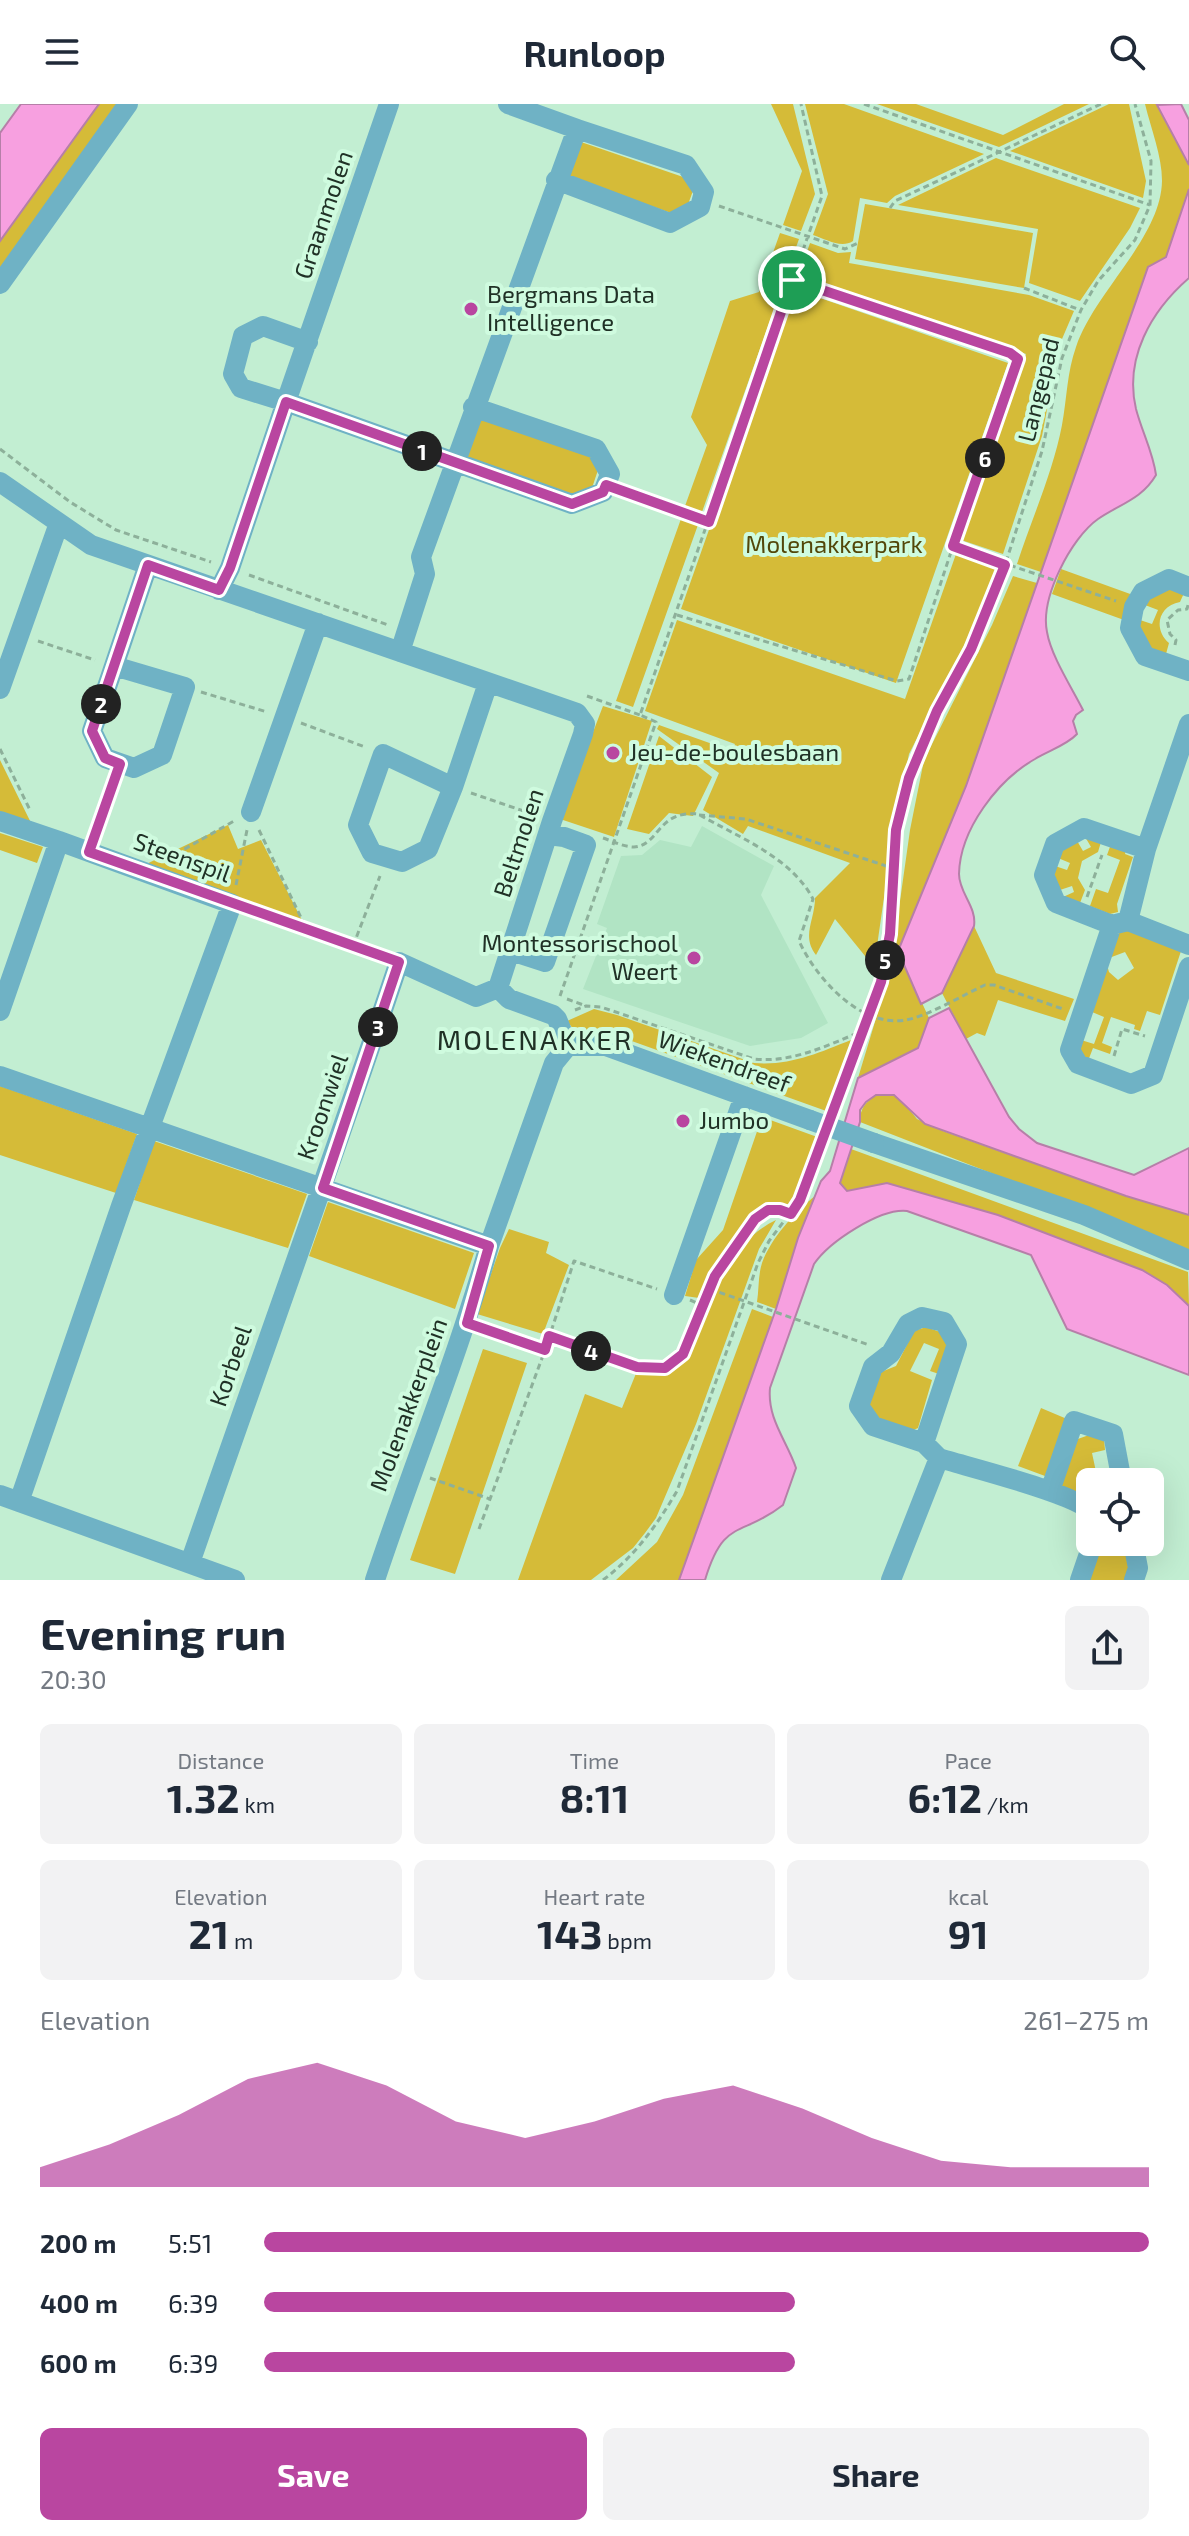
<!DOCTYPE html>
<meta charset="utf-8">
<style>
:root{--surface:#fff;--page:#f2f2f3;--text:#1f2937;--muted:#747a83;--accent:#b946a0}
body{margin:0;font-family:"Exo 2",sans-serif;background:var(--page);color:var(--text);height:100vh;display:flex;flex-direction:column;font-size:30px;white-space:nowrap}
*{box-sizing:border-box;margin:0}
p{font-size:26px;color:var(--muted)}
.icon{flex:none;width:44px;height:44px;fill:none;stroke:currentColor;stroke-width:2;stroke-linecap:round;stroke-linejoin:round}
.map{position:relative;height:1476px;overflow:hidden}
.details{display:flex;flex-direction:column;background:var(--surface);flex:1}
.details>*{flex:none}
.fabs{position:absolute;left:1076px;top:1364px;display:grid;gap:16px}
.fabs a{display:grid;place-items:center;width:88px;height:88px;border-radius:12px;background:var(--surface);box-shadow:0 8px 32px #0002;font-size:40px}
.pin{position:absolute;display:grid;place-items:center;width:68px;height:68px;color:#fff;margin:-34px;border:4px solid #fff;border-radius:50%;box-shadow:0 2px 8px #0007}
.km{position:absolute;width:40px;height:40px;margin:-20px;border-radius:50%;background:#222;color:#fff;font-size:22px;line-height:40px;text-align:center}
.round{display:grid;place-items:center;flex:none;width:84px;height:84px;border-radius:12px;background:var(--page)}
.summary{display:flex;align-items:center;justify-content:space-between;height:136px;padding:0 40px}
h1{font-size:44px;font-weight:700;line-height:60px}
.metrics{display:grid;grid-template-columns:repeat(3,1fr);gap:12px;height:136px;padding:8px 40px}
.metrics div{display:grid;align-content:center;border-radius:12px;background:var(--page);text-align:center}
.metrics b{font-size:40px;font-weight:700}
.metrics small{font-size:22px;font-weight:400}
.metrics p{font-size:22px}
.chart{height:224px;padding:16px 40px}
.chart p{display:flex;justify-content:space-between}
.chart svg{width:100%;height:144px;margin-top:8px;fill:var(--accent);opacity:.7}
.cta{display:flex;gap:16px;margin-top:auto;padding:16px 40px}
.cta a{flex:1;height:92px;border-radius:12px;background:var(--accent);color:#fff;font-size:32px;font-weight:700;line-height:92px;text-align:center}
.cta a+a{background:var(--page);color:var(--text)}
ul{padding:0 40px;list-style:none;font-size:26px}
li{display:grid;grid-template-columns:128px 96px 1fr;align-items:center;height:60px}
li i{height:20px;border-radius:10px;background:var(--accent)}
header{display:flex;justify-content:space-between;align-items:center;height:104px;padding:0 40px;background:var(--surface);font-size:36px;font-weight:700}
.map>svg:first-child{display:block}
.built{fill:#b1e4c4}
.green{fill:#d5bb38}
.water{fill:#f7a0e0;stroke:#b67fa8;stroke-width:2}
.lines{fill:none;stroke-linecap:round;stroke-linejoin:round}
.path{stroke:#8db09a;stroke-width:3;stroke-dasharray:6 4;stroke-linecap:butt}
.minor{stroke:#6fb2c5;stroke-width:20}
.minor-bridge{stroke:#6fb2c5;stroke-width:20}
.route-casing{stroke:#fff;stroke-width:16}
.route{stroke:#b946a0;stroke-width:10}
.poi-dot{fill:#b946a0;stroke:#cffbdf;stroke-width:3}
.labels{text-anchor:middle;stroke-width:8;stroke-linejoin:round;paint-order:stroke}
.street-label{font-size:24px;fill:#203126;stroke:#cffbdf}
.poi-label{font-size:24px;fill:#203126;stroke:#cffbdf;text-anchor:start}
.park-label{font-size:24px;fill:#534709;stroke:#cffbdf}
.quarter-label{font-size:28px;letter-spacing:2px;fill:#203126;stroke:#cffbdf}
</style>
<header><svg class="icon" aria-label="menu" viewBox="0 0 24 24"><path d="M4 6h16M4 12h16M4 18h16"/></svg>Runloop<svg class="icon" aria-label="search" viewBox="0 0 24 24"><circle cx="10" cy="10" r="6"/><path d="M15 15l6 6"/></svg></header>
<div class="map">
<svg width="1189" height="1476" viewBox="0 0 1189 1476">
<rect width="100%" height="100%" fill="#c2eed2"/>
<path class="built" d="M702,722L774,762L761,791L828,919L801,934L750,942L583,885L607,824L597,820L621,752L642,751L660,736L691,743Z"/>
<path class="green" d="M99,0H117L0,164V137Z
M771,0H793L815,90L801,127L783,121L802,67Z
M805,0H844L984,50L895,92L887,99L860,94L853,137C841,145 826,135 813,131L828,90Z
M877,0H916L1003,31L1064,0H1089L999,43Z
M1109,0H1129L1146,77L1143,94L1010,47Z
M1145,0H1157L1189,61V85L1166,153L1148,163L1041,468L1017,460C1032,414 1053,368 1062,321C1067,294 1067,268 1076,243C1095,187 1161,134 1162,77C1162,52 1151,25 1145,0Z
M581,38L689,75L694,84L686,106L674,110L568,73Z
M996,54L1140,104L1130,124L1080,197L1029,179L1038,125L898,101Z
M865,100L1033,129L1024,184L855,155Z
M780,129L799,135L702,408L685,402L707,341L691,313L730,197L759,188Z
M810,139L838,149L851,148L849,159L1029,191L1074,207L1059,242L1042,332L1003,450L961,436L1026,250L799,171Z
M794,185L1008,259L896,579L681,505Z
M481,314L590,352L598,366L591,387L574,394L466,357Z
M682,412L699,418L633,603L616,597Z
M956,450L999,464L978,514L909,650L894,724L874,863L835,815L816,851C801,832 815,816 815,794L850,759L748,722L743,730L703,706L719,669L657,625L659,621L732,647L735,640L645,607L677,516L905,595Z
M1061,465L1133,491L1124,516L1052,490Z
M1013,472L1037,479L966,682L898,847L929,914L918,944L858,974L890,868L910,726L924,656L992,521Z
M1170,484L1184,489L1180,498C1158,502 1153,525 1169,539L1166,550L1151,544L1138,520L1140,516L1152,520L1158,506L1145,501L1147,496Z
M603,602L652,617L614,733L560,715Z
M659,632L712,673L693,712L669,709L649,730L627,725Z
M0,656L36,729L0,717Z
M228,721L238,745L261,736L306,824L138,764Z
M0,729L43,743L37,759L0,746Z
M1084,731L1101,738L1098,748L1082,757L1078,774L1085,786L1080,799L1063,793L1074,788L1072,782L1060,786L1052,771L1055,762L1067,766L1070,759L1058,754L1060,744L1076,735L1083,747L1091,743Z
M1111,740L1126,746L1125,750L1133,753L1117,800L1118,808L1110,810L1090,802L1096,785L1108,789L1120,756L1107,751Z
M974,822L996,869L1074,895L1065,917L998,896L985,932L977,929L966,935L942,889Z
M1125,825L1181,847L1160,911L1147,907L1140,927L1134,925L1135,921L1111,913L1102,939L1112,943L1110,950L1093,944L1088,957L1078,946L1081,936L1094,940L1104,913L1092,908L1107,861L1109,868L1118,876L1134,864L1125,848L1109,854L1115,832Z
M594,905L617,911L754,959C790,962 818,949 851,936L829,1008L615,931L597,927L574,926L567,917Z
M0,982L137,1030L116,1089L0,1051Z
M876,991L898,992L917,1015L943,1027L1126,1092L1189,1111V1146L860,1018C860,1004 865,999 876,991Z
M762,1013L820,1034L801,1085L791,1101C783,1101 773,1099 766,1102C735,1116 719,1169 699,1194L685,1192L696,1156L723,1126Z
M154,1037L307,1090L288,1144L134,1096Z
M851,1045L1188,1168L1189,1202L1167,1181L1142,1166L998,1111L887,1079L847,1087L840,1079Z
M815,1092L798,1134L776,1205L757,1198C759,1186 758,1171 762,1159C771,1134 795,1108 815,1092Z
M328,1098L474,1149L455,1205L309,1152Z
M776,1116L759,1145L696,1320L656,1414L645,1429L633,1444L591,1476H518L585,1290L622,1304L637,1267C655,1273 675,1270 687,1254C693,1246 696,1234 699,1225C717,1183 732,1137 776,1116Z
M509,1125L549,1138L546,1149L569,1161L543,1230L477,1210L500,1144Z
M752,1205L773,1213L679,1476H616L657,1438L683,1391Z
M926,1223L943,1229L950,1242L939,1270L930,1267L939,1245L924,1239L910,1267L932,1276L918,1324L909,1328L874,1316L867,1301L876,1270L896,1262L914,1227Z
M483,1245L527,1259L455,1470L410,1456Z
M1041,1304L1067,1315L1045,1372L1018,1362Z
M1089,1331L1104,1335L1105,1346L1092,1349L1098,1377L1111,1375L1112,1378H1090V1392L1061,1384L1075,1336Z
M1101,1438H1124L1129,1464L1125,1476H1087Z"/>
<path class="water" d="M21,0H99L0,137V29Z
M1181,0L1189,16V61L1157,1Z
M1189,85V174C1151,207 1124,254 1136,305C1142,328 1153,348 1156,371C1142,395 1120,400 1098,415C1071,434 1040,494 1047,528C1051,552 1072,584 1083,606L1076,611L1073,617L1077,630C1067,641 1048,647 1035,655C998,676 960,725 959,770C959,789 977,803 974,822L942,889L921,900L898,847L966,682L1148,163L1166,153Z
M949,904L1009,1013L1019,1025L1037,1039L1134,1071L1189,1044V1111L1126,1092L925,1020L894,991H876L866,998L860,1006V1018L840,1079L847,1087L887,1079L998,1111L1142,1166L1167,1181L1189,1202V1271L1067,1225L1031,1151L907,1107C880,1104 829,1138 814,1160L770,1284C767,1315 787,1337 796,1364L783,1401C741,1434 724,1413 705,1476H679L776,1205L798,1134L821,1077L830,1067L858,974L918,944L929,914Z"/>
<g class="lines">
<path class="path" d="M864,0L1150,101
M719,102L845,145L858,139
M890,104L895,97L1101,0
M1024,184L1080,206
M0,345L70,398L116,426L211,458
M624,387L707,417
M953,442L1116,497
M249,471L388,521
M677,511L897,577L909,575L953,442L1015,269L1018,255L1010,249L792,176
M38,537L95,556
M1175,541L1176,536L1170,530L1167,516L1178,506L1187,505L1188,501
M201,588L267,608
M587,592L640,611
M301,619L365,643
M0,645L30,706
M471,689L535,711
M699,711L746,715L895,765
M259,726L306,824
M95,732L114,679
M603,734C612,737 624,743 634,743C660,741 657,706 698,710C738,733 791,753 813,795L799,837C816,874 860,924 906,916C928,912 963,891 985,881H994L1063,905
M167,755L234,717
M236,781L247,726
M1087,793L1102,751
M248,805L381,852
M353,842L380,772
M560,892L656,618L640,611L822,92L801,0
M567,895L586,902
M575,906L586,902L601,903L754,955C792,959 826,942 860,928
M1114,952L1122,925L1145,932
M834,1006L881,878L890,830L896,726L909,674L937,607L971,545L1005,461L1042,347L1062,254L1081,206L1098,177L1135,136L1150,101L1151,57L1135,0
M710,1185L869,1241
M690,1196L702,1201C714,1177 742,1118 766,1107C774,1103 782,1107 790,1110
M550,1233L638,1263L665,1264L683,1250L702,1201
M545,1246L574,1157L657,1185
M430,1374L490,1395
M479,1425L545,1246L482,1224
M603,1476C635,1452 657,1421 677,1387L758,1159L769,1137L800,1096L821,1039"/>
<path class="minor" d="M389,0L286,298L572,400L603,388L610,370L596,345L473,303
M556,76L670,119L700,103L704,88L686,61L577,25
M0,180L128,0
M0,378L91,441L577,609L585,620L583,630L552,717L498,884L509,895L553,911L557,915L568,942
M1189,483L1169,475L1143,488L1134,503L1130,524L1145,552L1189,567
M219,486L230,464L286,298L241,284L233,270L243,232L263,222L308,238
M400,548L425,470L421,453L577,25L508,0
M114,562L185,583L162,651L134,664L105,654L92,627Z
M114,562L148,461
M0,585L59,419
M1189,620L1146,745L1128,817L1189,841
M383,650L453,683L428,745L402,758L372,749L358,721Z
M453,683L488,579
M251,708L318,519
M0,717L59,737
M1124,818L1112,821L1056,799L1044,771L1055,740L1084,724L1146,745
M1112,821L1070,946L1078,960L1131,980L1153,971L1189,863
M511,847L545,858L586,741L564,733L548,731
M0,907L59,737L232,800L121,1102L19,1398
M0,972L489,1142L554,959L568,942H606L810,1016
M874,1039L1084,1111L1189,1156
M674,1191L744,992
M924,1339L957,1240L944,1218L922,1213L908,1220L891,1249L873,1263L859,1302L873,1322L924,1339L939,1354
M1050,1387L1074,1317L1113,1330L1122,1378
M0,1391L235,1476
M1133,1438L1138,1464L1134,1476
M190,1459C259,1259 332,1059 399,858L476,893L498,884
M375,1476C412,1364 457,1255 489,1142
M891,1476L939,1354C968,1363 1074,1389 1090,1407
M1080,1476L1093,1438"/>
<path class="minor-bridge" d="M810,1016L874,1039"/>
</g>
<g class="lines">
<defs>
<path id="route" d="M792,176L1010,249L1018,255L953,442L1005,461L971,545L937,607L909,674L896,726L890,830L881,878L800,1096L791,1110L780,1106H768L755,1115L715,1172L683,1250L665,1264L637,1263L549,1232L545,1246L467,1219L489,1142L323,1084L399,858L89,748L120,660L105,654L92,627L148,461L219,486L230,464L286,298L572,400L603,388L606,381L709,418Z"/>
</defs>
<use href="#route" class="route-casing"/>
<use href="#route" class="route"/>
</g>
<g class="poi-dot">
<circle cx="471" cy="205" r="8"/>
<circle cx="613" cy="649" r="8"/>
<circle cx="694" cy="854" r="8"/>
<circle cx="683" cy="1017" r="8"/>
</g>
<g class="labels">
<g class="street-label">
<text transform="translate(324 111) rotate(-71)" y="8">Graanmolen</text>
<text transform="translate(1039 286) rotate(-76)" y="8">Langepad</text>
<text transform="translate(519 739) rotate(-72)" y="8">Beltmolen</text>
<text transform="translate(182 754) rotate(20)" y="8">Steenspil</text>
<text transform="translate(724 958) rotate(20)" y="8">Wiekendreef</text>
<text transform="translate(323 1003) rotate(-71)" y="8">Kroonwiel</text>
<text transform="translate(231 1262) rotate(-71)" y="8">Korbeel</text>
<text transform="translate(409 1301) rotate(-70)" y="8">Molenakkerplein</text>
</g>
<g class="poi-label">
<text x="487" y="199">Bergmans Data<tspan x="487" dy="28">Intelligence</tspan></text>
<text x="629" y="657">Jeu-de-boulesbaan</text>
<text x="678" y="848" text-anchor="end">Montessorischool<tspan x="678" dy="28">Weert</tspan></text>
<text x="699" y="1025">Jumbo</text>
</g>
<g class="park-label">
<text x="834" y="449">Molenakkerpark</text>
</g>
<g class="quarter-label">
<text x="535" y="946">MOLENAKKER</text>
</g>
</g>
</svg>
<div class="fabs">
<a><svg class="icon" aria-label="locate" viewBox="0 0 24 24"><circle cx="12" cy="12" r="6"/><path d="M12 2v4M12 18v4M2 12h4M18 12h4"/></svg></a>
</div>
<div class="pin" style="left:792px;top:176px;background:#1e9e55"><svg class="icon" aria-label="arrive" viewBox="0 0 24 24"><path d="M6 21V4h12l-3 4 3 4H6"/></svg></div>
<b class="km" style="left:422px;top:347px">1</b>
<b class="km" style="left:101px;top:600px">2</b>
<b class="km" style="left:378px;top:923px">3</b>
<b class="km" style="left:591px;top:1247px">4</b>
<b class="km" style="left:885px;top:856px">5</b>
<b class="km" style="left:985px;top:354px">6</b>
</div>
<section class="details">
<div class="summary"><div><h1>Evening run</h1><p>20:30</p></div><a class="round"><svg class="icon" aria-label="share" viewBox="0 0 24 24"><path d="M12 15V3M7 8l5-5 5 5M5 13v7h14v-7"/></svg></a></div>
<div class="metrics">
<div><p>Distance</p><b>1.32<small> km</small></b></div>
<div><p>Time</p><b>8:11</b></div>
<div><p>Pace</p><b>6:12<small> /km</small></b></div>
</div>
<div class="metrics">
<div><p>Elevation</p><b>21<small> m</small></b></div>
<div><p>Heart rate</p><b>143<small> bpm</small></b></div>
<div><p>kcal</p><b>91</b></div>
</div>
<div class="chart"><p><span>Elevation</span>261–275 m</p>
<svg viewBox="0 0 160 44" preserveAspectRatio="none"><path d="M0 44V38L10 31L20 22L30 11L40 6L50 13L60 24L70 29L80 24L90 17L100 13L110 20L120 29L130 36L140 38L150 38L160 38V44z"/></svg>
</div>
<ul>
<li><b>200 m</b>5:51<i style="width:100%"></i></li>
<li><b>400 m</b>6:39<i style="width:60%"></i></li>
<li><b>600 m</b>6:39<i style="width:60%"></i></li>
</ul>
<div class="cta"><a>Save</a><a>Share</a></div>
</section>
